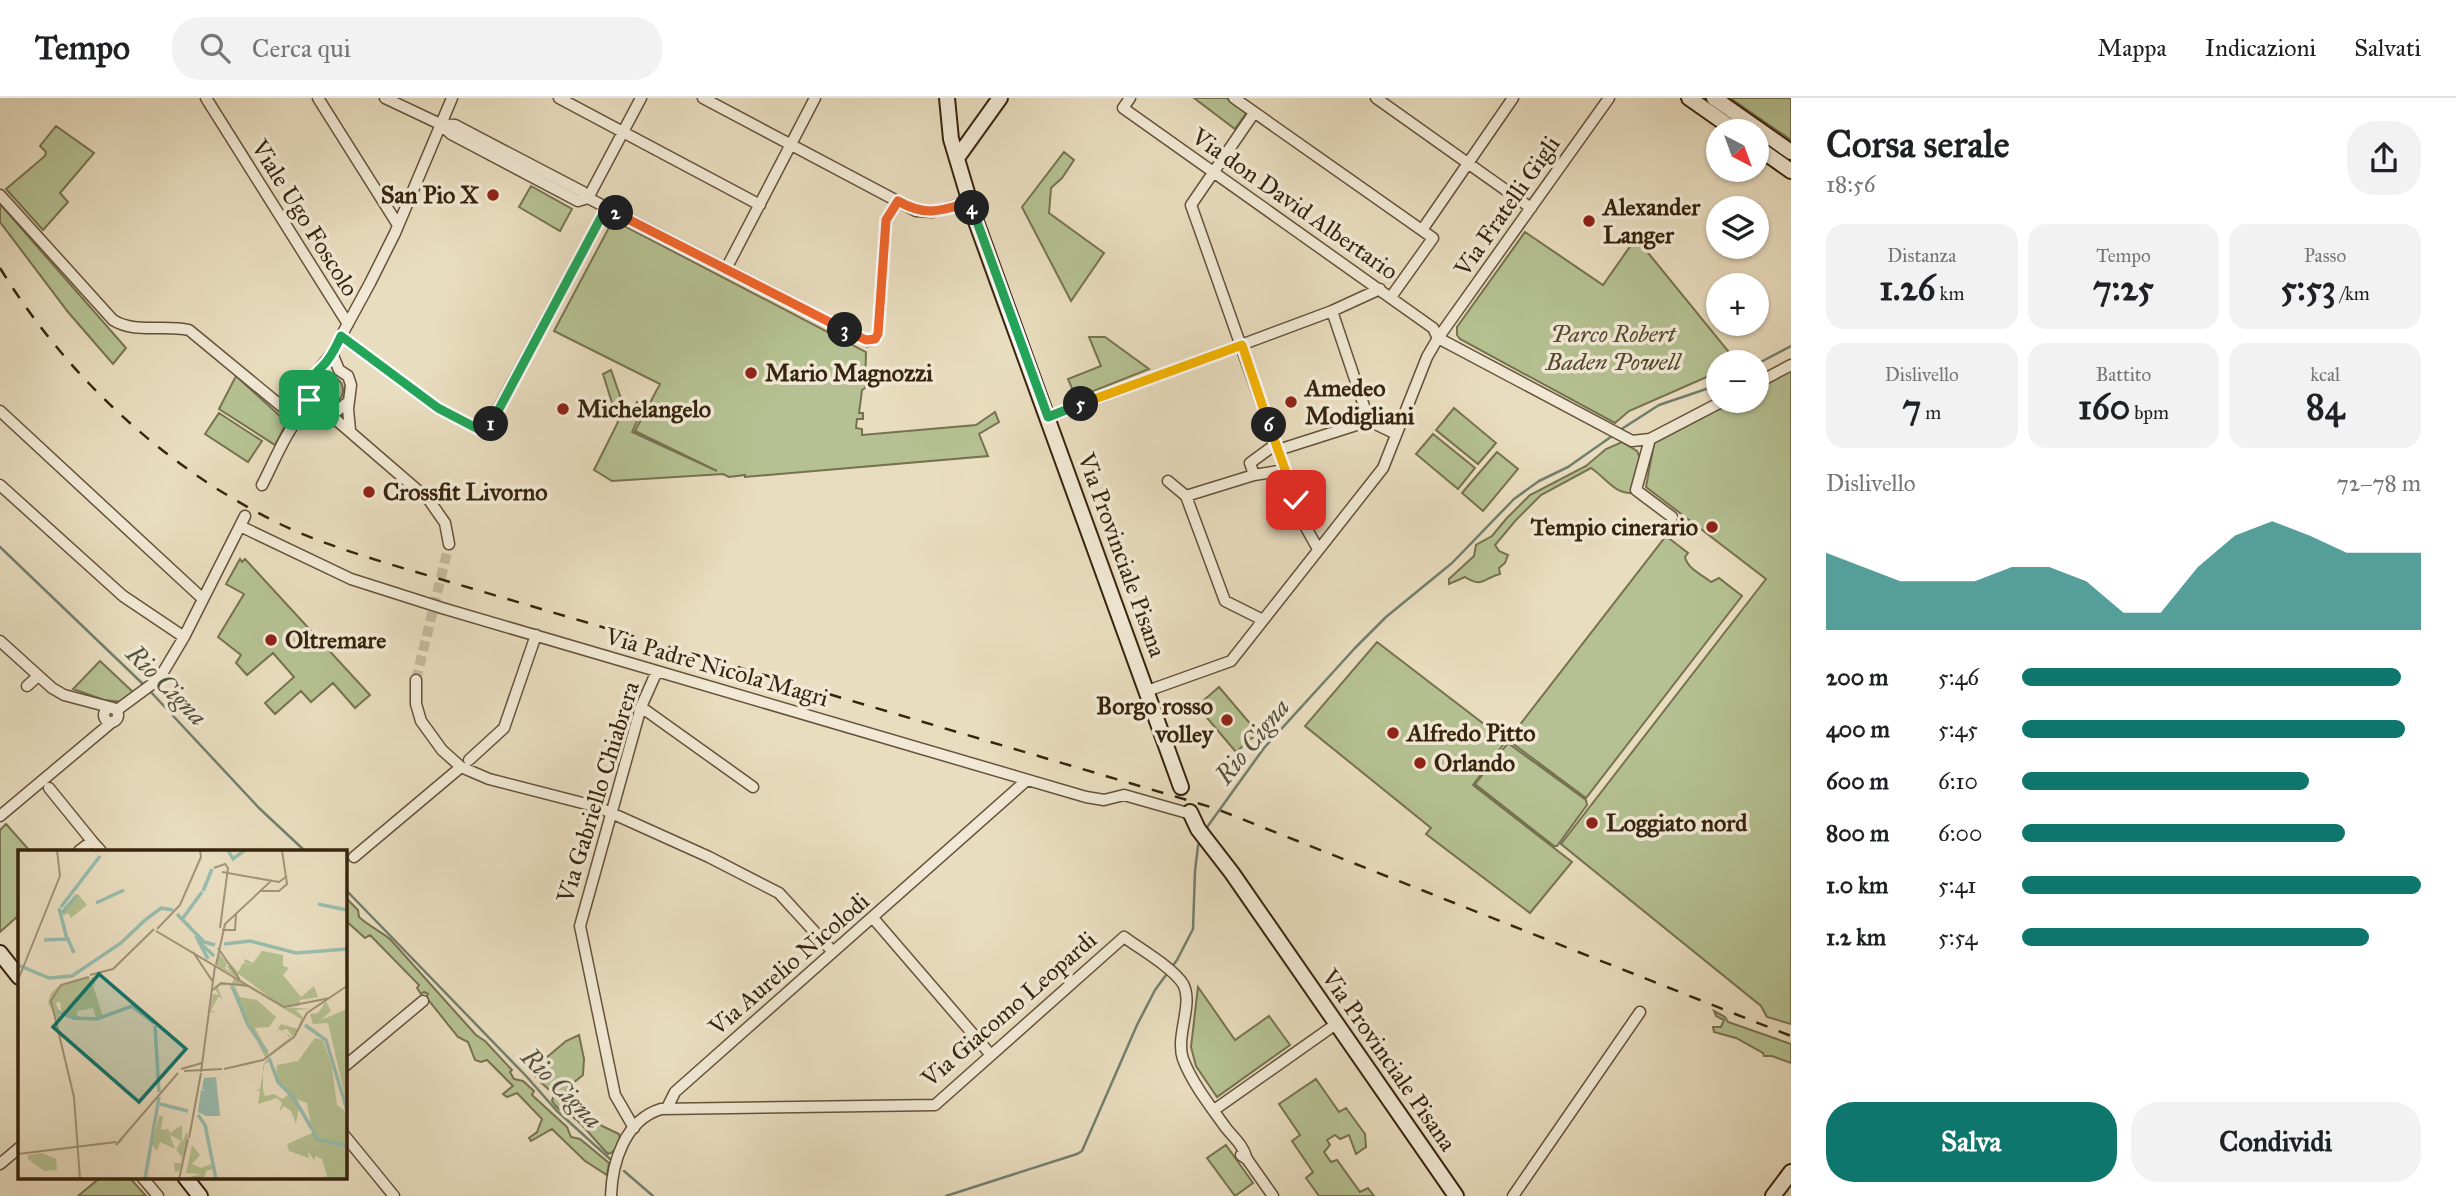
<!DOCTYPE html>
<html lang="it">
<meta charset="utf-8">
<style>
:root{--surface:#fff;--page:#f2f2f2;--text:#202124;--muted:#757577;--line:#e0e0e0;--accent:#0f766e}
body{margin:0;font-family:"IM FELL Great Primer",serif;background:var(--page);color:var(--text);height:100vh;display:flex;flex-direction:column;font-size:26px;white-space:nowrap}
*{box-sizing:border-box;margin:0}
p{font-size:23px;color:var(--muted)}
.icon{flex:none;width:38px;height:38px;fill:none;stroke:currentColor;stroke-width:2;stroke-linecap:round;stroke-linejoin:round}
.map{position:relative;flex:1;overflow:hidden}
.drawer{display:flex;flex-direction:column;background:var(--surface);width:665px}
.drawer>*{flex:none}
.needle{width:46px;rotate:139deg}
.fabs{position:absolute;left:1706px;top:21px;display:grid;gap:14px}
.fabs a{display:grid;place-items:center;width:63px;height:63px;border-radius:50%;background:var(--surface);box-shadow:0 2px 5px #0004;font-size:35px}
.pin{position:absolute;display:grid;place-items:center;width:60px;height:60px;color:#fff;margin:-30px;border-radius:14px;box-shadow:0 4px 10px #0006}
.km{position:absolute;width:35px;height:35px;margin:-18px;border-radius:50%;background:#222;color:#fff;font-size:19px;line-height:35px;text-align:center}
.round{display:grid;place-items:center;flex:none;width:74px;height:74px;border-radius:28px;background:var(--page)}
.headline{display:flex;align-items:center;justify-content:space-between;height:119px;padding:0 35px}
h1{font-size:38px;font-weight:700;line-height:52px}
.figures{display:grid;grid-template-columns:repeat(3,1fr);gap:10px;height:119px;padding:7px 35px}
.figures div{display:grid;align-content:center;border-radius:18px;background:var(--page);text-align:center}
.figures b{font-size:35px;font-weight:700}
.figures small{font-size:19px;font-weight:400}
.figures p{font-size:19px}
.chart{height:196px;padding:14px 35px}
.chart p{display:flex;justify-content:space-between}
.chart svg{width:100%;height:126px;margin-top:7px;fill:var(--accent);opacity:.7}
.primary-button{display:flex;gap:14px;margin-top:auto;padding:14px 35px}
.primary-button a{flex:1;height:80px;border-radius:28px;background:var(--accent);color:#fff;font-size:28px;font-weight:700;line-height:80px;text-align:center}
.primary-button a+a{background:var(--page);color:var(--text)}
ul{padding:0 35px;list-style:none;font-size:23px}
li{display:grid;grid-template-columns:112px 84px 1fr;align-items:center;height:52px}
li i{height:18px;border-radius:9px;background:var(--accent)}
header{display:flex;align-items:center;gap:42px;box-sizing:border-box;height:98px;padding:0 35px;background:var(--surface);border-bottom:2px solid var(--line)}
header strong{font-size:33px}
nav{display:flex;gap:38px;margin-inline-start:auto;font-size:24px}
.search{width:490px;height:63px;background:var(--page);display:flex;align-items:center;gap:18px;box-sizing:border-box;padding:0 24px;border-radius:28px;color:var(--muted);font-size:26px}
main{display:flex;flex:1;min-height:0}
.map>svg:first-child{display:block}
.green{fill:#b5c192;stroke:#767250;stroke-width:2}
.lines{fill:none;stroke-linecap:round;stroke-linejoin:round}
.stream{stroke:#717f6e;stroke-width:2.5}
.street-tunnel{stroke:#c5b89c;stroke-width:10;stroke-dasharray:10 5;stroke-linecap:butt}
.street-casing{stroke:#64523a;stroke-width:13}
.secondary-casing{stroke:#37240e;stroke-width:18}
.street{stroke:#f1e9d5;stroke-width:10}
.secondary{stroke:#f1e9d5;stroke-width:14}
.rail{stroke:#37240e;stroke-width:2.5;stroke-dasharray:12 12;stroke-linecap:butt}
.split-1-casing{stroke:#fff;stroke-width:14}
.split-2-casing{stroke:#fff;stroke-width:14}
.split-3-casing{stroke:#fff;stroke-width:14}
.split-4-casing{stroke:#fff;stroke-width:14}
.split-5-casing{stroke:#fff;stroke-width:14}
.split-6-casing{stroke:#fff;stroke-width:14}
.split-7-casing{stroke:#fff;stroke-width:14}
.split-1{stroke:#22a559;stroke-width:9}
.split-2{stroke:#22a559;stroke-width:9}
.split-3{stroke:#f0652b;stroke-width:9}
.split-4{stroke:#f0652b;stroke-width:9}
.split-5{stroke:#22a559;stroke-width:9}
.split-6{stroke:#f5b400;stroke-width:9}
.split-7{stroke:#f5b400;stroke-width:9}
.poi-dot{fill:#8f2418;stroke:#f1e9d5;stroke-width:2.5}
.labels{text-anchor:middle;stroke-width:7;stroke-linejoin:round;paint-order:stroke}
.poi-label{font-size:24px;font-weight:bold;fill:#37240e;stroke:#f1e9d5;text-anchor:start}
.street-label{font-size:24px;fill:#37240e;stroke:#f1e9d5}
.park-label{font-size:24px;font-style:italic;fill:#564b2f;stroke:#f1e9d5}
.water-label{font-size:26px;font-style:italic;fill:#54523e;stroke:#f1e9d5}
.inset-river{fill:none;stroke:#98bcae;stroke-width:3.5}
.inset-road{fill:none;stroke:#a29378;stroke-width:2}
.view{fill:#0f766e;fill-opacity:0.15;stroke:#0f766e;stroke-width:3.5}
.inset-edge{fill:none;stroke:#37240e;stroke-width:3.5}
</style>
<header>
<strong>Tempo</strong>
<div class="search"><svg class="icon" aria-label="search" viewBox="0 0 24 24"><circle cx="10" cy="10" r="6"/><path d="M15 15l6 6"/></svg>Cerca qui</div>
<nav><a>Mappa</a><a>Indicazioni</a><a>Salvati</a></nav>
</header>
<main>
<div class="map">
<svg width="1791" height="1098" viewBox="0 0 1791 1098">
<rect width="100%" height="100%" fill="#e9ddbf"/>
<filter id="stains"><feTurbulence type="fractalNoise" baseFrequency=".00286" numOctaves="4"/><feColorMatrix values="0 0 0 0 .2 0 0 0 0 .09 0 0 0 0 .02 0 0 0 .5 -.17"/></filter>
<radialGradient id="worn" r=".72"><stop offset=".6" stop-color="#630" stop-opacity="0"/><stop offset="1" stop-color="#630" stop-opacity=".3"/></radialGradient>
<path class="green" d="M1194,0H1226L1247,14L1235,31Z
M1730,0H1791V42Z
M56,28L94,55L60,95L68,104L43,132L6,91L45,58L46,54L40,48Z
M1064,54L1074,62L1062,80L1051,90L1049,115L1104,155L1071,203L1022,109Z
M531,88L572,111L560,133L519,109Z
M0,106L126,250L113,266L68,214L0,124Z
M613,122L866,254L865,290L862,292L859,315H863V321H857L856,330L862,331V337L976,327L995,314L999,324L979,336L988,358L745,379V377L729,379L723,376L612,383L594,372L618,324L603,276L611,272L624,309L629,317L637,304L643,311L632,334L717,373L635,333L660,286L554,233Z
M1525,134L1603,187L1636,140L1737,264H1718V274L1629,313L1615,325L1460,241L1457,237V229Z
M1089,239H1105L1149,271L1076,300L1068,281L1101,268Z
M1791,272V926L1767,919L1761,908L1561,746L1766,481L1646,389L1654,345L1734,303H1757V290Z
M236,278L280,318L281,323L282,322L287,324L275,347L219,311Z
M315 292a14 14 0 1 1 28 0a14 14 0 1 1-28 0Z
M1454,310L1496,345L1478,366L1436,332Z
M219,315L262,343L248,364L205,336Z
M1433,336L1475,370L1458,391L1416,356Z
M1622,344L1637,353L1640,360L1633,395C1615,397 1605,379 1591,370L1541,397L1516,422L1495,447L1499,453L1508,457L1505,465L1499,470L1500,476C1485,479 1483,491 1465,479L1449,486V481L1474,458L1476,447L1492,438L1506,421L1530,397L1586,368L1606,351Z
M1497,354L1518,371L1483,413L1462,395Z
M1666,438L1688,455L1685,459C1687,470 1702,477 1711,484L1719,480L1742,498L1586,700L1508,642Z
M240,461L242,464L245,461L370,597L355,610L333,585L311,604L301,593L275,616L265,605L294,579L273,555L247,577L236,565L241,557L218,539L244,496L226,486Z
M1377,544L1506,643L1473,687L1572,764L1530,815L1426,736L1431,730L1305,628Z
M100,563L134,595L123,604L104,602L73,591Z
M1219,589L1258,635L1236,654L1197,608Z
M1508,645L1586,702L1587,707L1557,748H1554L1475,686Z
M6,726L30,753H19V817L0,834V732Z
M345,799L358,812L359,819C369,828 380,833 390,841L476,937L485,943L512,972L510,974L514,981L523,983L534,993L532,997L567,1029L571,1039L580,1041L609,1065L607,1077L585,1063L552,1031L531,1043L529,1040L537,1034L542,1021L517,995L507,999L503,996L513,988L487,962L481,964L475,962L468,944L458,939L426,899L428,896L424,894L421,896L417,890L419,887L370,837L365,840L346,823Z
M1198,889L1235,942L1269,918L1290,947L1217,999L1196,968L1191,949Z
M1714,913L1725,919L1728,924L1791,946V965L1772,958H1764L1763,955L1736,940L1714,934L1713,929H1721L1724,922L1716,918Z
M579,937L584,961L583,977L568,989L566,994L602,1028L619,1036C621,1044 617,1053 608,1056C598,1046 589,1034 578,1023C567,1013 561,1017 552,1003L554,996C541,984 535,983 531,965H540L566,943Z
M1316,981L1339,1014L1346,1010L1365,1036L1366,1049L1356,1056L1349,1037L1340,1041L1335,1037L1327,1042L1330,1047L1324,1054L1331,1064L1337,1062L1360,1094L1368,1090L1374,1098H1319L1306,1080L1313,1074L1292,1043L1300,1037L1279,1006Z
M1226,1047L1253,1085L1235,1098L1207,1060Z
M101,1079H129L146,1098H78Z"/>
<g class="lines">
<path class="stream" d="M1757,266L1791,248
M1620,332L1659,307L1718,287
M0,449L144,587
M149,592L259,710L305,753
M1205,732L1264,650L1355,550L1386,519L1452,465L1514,401L1539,383L1568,369L1615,336
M345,791L527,979L556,1012L610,1061
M624,1073L653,1098
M946,1098L1077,1056L1082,1053L1137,927L1155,892L1177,862L1193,831L1195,773L1198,748L1201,741"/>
<path class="street-tunnel" d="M416,582L449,446"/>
<defs>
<path id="street" d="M206,0L348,226
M318,0L398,127
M385,0L440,26L451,36L578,103L588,100L583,94L455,27L440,26
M559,0L760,107
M641,0L588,100L867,243L875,241L878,236L886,122L898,103
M703,0L916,113L932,114L969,104
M1130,0L1123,10L1433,230L1438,240
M1234,0L1433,140L1391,199
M1376,0L1531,110
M1254,15L1191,107L1304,426L1318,451
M0,97L113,222C135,236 164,226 189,232L297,321
M1422,132L1513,0
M726,171L815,0
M1332,213L1369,323L1396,336
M341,238L438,310L482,333L488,330L606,110
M1438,240L1632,343L1650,341L1723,303
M332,255L339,272L348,278L351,287L348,311L350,332
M1757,285L1791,267
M349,303L337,313H322L309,302L308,285L332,255L370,185L395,135L452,0
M0,313L203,501
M327,314L429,402L445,425L449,446
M1048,319L1332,213L1380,191
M297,321L299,305L307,293
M1650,341L1636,392L1672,419
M1278,352L1369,323
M1254,377L1250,365L1276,346
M1168,383L1186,398L1225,503L1263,522
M0,387L123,498L184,539
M262,387C273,367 293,314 314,308
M1186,398L1254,377L1285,372
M240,428L351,481L442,510L1086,699L1104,702L1124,697L1191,716
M0,543L52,590L64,597L113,610
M416,582V606L421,623L442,652L461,669L489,681L598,709L709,759L779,795L833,854
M27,588L37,579
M1147,593L1231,563L1383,370L1427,259L1438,240L1609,0
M641,609L753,689
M104 617a7 7 0 1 1 14 0a7 7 0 1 1-14 0Z
M117,612L159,581L184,539L245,418
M469,662L504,630L536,537
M49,690L92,743
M0,718L112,624
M79,753L92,743L101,753
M354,759L461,669
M873,820L991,957
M345,968L423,903
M667,1010L675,994L1027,682
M1214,1012L1336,926
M634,1030L615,997L580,828L641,609L657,573
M345,1038L394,1098
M1241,1057L1247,1061L1273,1098
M0,1066L19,1050
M142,1079L158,1098
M611,1098C612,1064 625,1022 661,1011L935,1007L1124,839C1140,851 1172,869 1183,886C1194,906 1175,938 1183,961C1192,985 1211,1009 1226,1030C1234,1040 1243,1047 1247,1061
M1513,1098L1640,914"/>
<path id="secondary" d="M947,0L951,41L974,118L1181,689
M1689,0L1736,33
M1714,0L1791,54
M1757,49L1791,73
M957,60L1000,0
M1190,714L1198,731L1232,775L1456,1098
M0,855L19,879
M185,1079L200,1098
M1773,1098L1791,1074"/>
</defs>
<use href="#street" class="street-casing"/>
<use href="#secondary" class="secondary-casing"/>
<use href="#street" class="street"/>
<use href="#secondary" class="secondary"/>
<path class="rail" d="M0,170C67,279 165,370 280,426C320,445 363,458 406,471L1214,710L1791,938"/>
</g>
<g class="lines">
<defs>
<path id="split-1" d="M309,302C303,282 316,277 327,263C333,255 337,247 341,238L438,310L482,333L488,330L491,326"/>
<path id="split-2" d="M491,326L606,110L616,115"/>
<path id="split-3" d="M616,115L845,232"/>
<path id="split-4" d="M845,232L866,242L875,241L878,236L886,122L898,103C926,119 940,113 970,104L972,110"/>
<path id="split-5" d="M972,110L1048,319L1081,306"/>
<path id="split-6" d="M1081,306L1242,247L1269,327"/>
<path id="split-7" d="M1269,327L1296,402"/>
</defs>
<use href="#split-1" class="split-1-casing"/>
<use href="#split-2" class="split-2-casing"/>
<use href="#split-3" class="split-3-casing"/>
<use href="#split-4" class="split-4-casing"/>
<use href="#split-5" class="split-5-casing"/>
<use href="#split-6" class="split-6-casing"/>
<use href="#split-7" class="split-7-casing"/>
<use href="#split-1" class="split-1"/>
<use href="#split-2" class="split-2"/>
<use href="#split-3" class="split-3"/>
<use href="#split-4" class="split-4"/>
<use href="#split-5" class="split-5"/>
<use href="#split-6" class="split-6"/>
<use href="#split-7" class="split-7"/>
</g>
<g class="poi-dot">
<circle cx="493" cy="97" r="7"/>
<circle cx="1589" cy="123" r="7"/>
<circle cx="751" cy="275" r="7"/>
<circle cx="1291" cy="304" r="7"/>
<circle cx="563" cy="311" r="7"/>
<circle cx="369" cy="394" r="7"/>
<circle cx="1712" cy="429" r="7"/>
<circle cx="271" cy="542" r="7"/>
<circle cx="1227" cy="622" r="7"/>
<circle cx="1393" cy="635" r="7"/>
<circle cx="1420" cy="665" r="7"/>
<circle cx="1592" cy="725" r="7"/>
</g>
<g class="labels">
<g class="poi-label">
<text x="479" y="105" text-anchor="end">San Pio X</text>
<text x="1603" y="117">Alexander<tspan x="1603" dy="28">Langer</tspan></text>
<text x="765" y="283">Mario Magnozzi</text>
<text x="1305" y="298">Amedeo<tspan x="1305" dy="28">Modigliani</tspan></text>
<text x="577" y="319">Michelangelo</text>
<text x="383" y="402">Crossfit Livorno</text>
<text x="1698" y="437" text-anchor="end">Tempio cinerario</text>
<text x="285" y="550">Oltremare</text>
<text x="1213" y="616" text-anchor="end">Borgo rosso<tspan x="1213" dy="28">volley</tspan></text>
<text x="1407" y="643">Alfredo Pitto</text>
<text x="1434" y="673">Orlando</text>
<text x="1606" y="733">Loggiato nord</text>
</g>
<g class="street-label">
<text transform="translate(1295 106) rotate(35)" y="8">Via don David Albertario</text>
<text transform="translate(1507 108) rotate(-55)" y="8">Via Fratelli Gigli</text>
<text transform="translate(305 120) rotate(58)" y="8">Viale Ugo Foscolo</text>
<text transform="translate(1122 457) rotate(70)" y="8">Via Provinciale Pisana</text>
<text transform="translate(717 569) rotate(16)" y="8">Via Padre Nicola Magri</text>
<text transform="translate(598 694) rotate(-73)" y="8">Via Gabriello Chiabrera</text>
<text transform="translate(789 866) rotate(-41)" y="8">Via Aurelio Nicolodi</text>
<text transform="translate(1009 911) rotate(-41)" y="8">Via Giacomo Leopardi</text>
<text transform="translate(1389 962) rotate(55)" y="8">Via Provinciale Pisana</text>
</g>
<g class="park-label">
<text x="1613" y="244">Parco Robert<tspan x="1613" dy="28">Baden Powell</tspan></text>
</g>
<g class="water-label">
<text transform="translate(167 587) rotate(45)" y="9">Rio Cigna</text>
<text transform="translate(1252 643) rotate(-51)" y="9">Rio Cigna</text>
<text transform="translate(562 990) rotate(45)" y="9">Rio Cigna</text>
</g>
</g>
<g transform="translate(18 752)">
<rect width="329" height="329" fill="#e9ddbf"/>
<path d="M60,44L69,55L53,68L50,63L45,66L46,57ZM244,101L265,105V116L271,118L265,125L283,147L296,136L300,147L282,150L281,156L266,157L292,159L278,160L285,167L279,182L247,207L211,135L199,136L205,150L201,146L193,160L198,163L192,162L195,144L201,145L196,137L201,134L214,133L216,128L259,153L221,124L220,128L199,116L200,102L210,114H209L207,118L214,123L208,116H213L211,112L220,122L225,113L233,115L232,114H230L226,112L227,109L235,113ZM216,135H226L283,169L280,179L263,174L257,184L261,179L268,184L264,180L269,179L275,187L268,184L273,189L251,204L237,178L251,177L258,167L239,150L222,147ZM70,126L74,131L73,127H77V136L74,132L85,167L78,168L75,158L59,161L58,155L60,168H72H59L44,164L42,152L38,153L44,169L40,171L30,153L33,143L43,134ZM308,151L313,161L303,170L329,159V255L310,173L295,174L292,164L300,163ZM297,188L305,190L314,217L319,255L329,263V329L303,328L309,326L304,309L298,306L296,310L290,301L291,308L271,301L269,294L294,283L289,253L278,249L290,274L281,257L278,274L273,261L266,256L261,262L264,253L259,248L240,254L242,241L238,240L242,239L247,212L252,207L258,226L259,215L280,211ZM251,211L257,228L270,245L264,249L256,244L247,246L245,240V216ZM141,266H145L143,280L150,279L152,283L164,275V292L169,281L170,289L161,321L157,322L156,313H163L164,307L158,300L163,291L152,285L157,299L142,292L139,301L134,295ZM174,295L182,305L174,314L183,318L196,313L197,318L188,321L186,329H164L183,324L168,323ZM24,303L38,309L39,320L26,321L10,309V305Z" fill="#b5c192" fill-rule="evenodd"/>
<path d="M198,227L202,266H188L180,262L183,240L188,241L184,239L186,228Z" fill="#98bcae"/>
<path class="inset-river" d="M210,0L215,9L227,0M185,41L194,19M78,53L106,40M300,54L329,60M43,57L82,6M41,58L49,89M44,63L59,45M159,64L186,92L197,95M165,68L184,42M127,70L143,58L155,60M178,86L190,109M26,90L50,89L56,103M180,91L196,106M206,94L232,91L278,103L329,99M0,115L31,128L54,126L103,93L127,70M215,138L230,175L249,202M39,161L55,168L79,169L114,156L136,173M287,175L308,190L329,260M137,176L141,242M251,208L260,232L276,248L294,279M142,254L170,261M180,265L187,275L198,329M295,280L298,289L329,296M127,329L141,247"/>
<path class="inset-road" d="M39,0L42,26M196,18L207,14L210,18L202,78M204,22L261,32L269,26M243,41H261L269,34L264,0M139,79L162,55L183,7L182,0M204,80H217L218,64M138,81L266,157L312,148M200,98L222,130M175,102L195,132M198,115L207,74L253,31M72,125L95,119L136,79M0,130L42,26M195,140L203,133L231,136M163,219L184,213M206,219L245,210L276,187L289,163L329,136M166,221L204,219M183,222L197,116M171,288L183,223M104,289L98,295L160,223M0,304L98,292M62,329L56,247L33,151L43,135L71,127M161,329L170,289"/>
<path class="view" d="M81,124L168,199L121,252L35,177Z"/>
<rect width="329" height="329" class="inset-edge"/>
</g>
<rect width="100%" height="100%" filter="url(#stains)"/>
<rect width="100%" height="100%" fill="url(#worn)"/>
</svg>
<div class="fabs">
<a><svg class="needle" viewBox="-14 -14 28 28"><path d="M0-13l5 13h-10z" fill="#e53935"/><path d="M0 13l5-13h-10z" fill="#757577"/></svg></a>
<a><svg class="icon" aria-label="layers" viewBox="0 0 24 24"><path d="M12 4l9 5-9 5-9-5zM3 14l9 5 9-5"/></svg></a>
<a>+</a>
<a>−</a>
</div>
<div class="pin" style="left:309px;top:302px;background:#1e9e55"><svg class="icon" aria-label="arrive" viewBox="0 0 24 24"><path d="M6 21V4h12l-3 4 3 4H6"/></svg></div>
<div class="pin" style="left:1296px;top:402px;background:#d93025"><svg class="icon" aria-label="check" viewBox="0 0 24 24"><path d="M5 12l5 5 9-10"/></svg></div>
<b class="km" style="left:491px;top:326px">1</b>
<b class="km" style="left:616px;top:115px">2</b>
<b class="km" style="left:845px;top:232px">3</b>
<b class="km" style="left:972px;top:110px">4</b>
<b class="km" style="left:1081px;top:306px">5</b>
<b class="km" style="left:1269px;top:327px">6</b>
</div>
<section class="drawer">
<div class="headline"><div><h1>Corsa serale</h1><p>18:56</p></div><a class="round"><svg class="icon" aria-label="share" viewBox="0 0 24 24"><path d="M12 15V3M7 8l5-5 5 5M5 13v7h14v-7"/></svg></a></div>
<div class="figures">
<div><p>Distanza</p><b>1.26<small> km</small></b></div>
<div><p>Tempo</p><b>7:25</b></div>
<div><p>Passo</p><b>5:53<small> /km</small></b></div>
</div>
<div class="figures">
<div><p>Dislivello</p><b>7<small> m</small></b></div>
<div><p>Battito</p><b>160<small> bpm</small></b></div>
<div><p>kcal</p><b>84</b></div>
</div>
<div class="chart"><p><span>Dislivello</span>72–78 m</p>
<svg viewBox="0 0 160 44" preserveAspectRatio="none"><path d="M0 44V17L10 22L20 27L30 27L40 27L50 22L60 22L70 27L80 38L90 38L100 22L110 11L120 6L130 11L140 17L150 17L160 17V44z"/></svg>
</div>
<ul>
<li><b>200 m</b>5:46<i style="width:95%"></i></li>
<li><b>400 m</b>5:45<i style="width:96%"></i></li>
<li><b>600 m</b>6:10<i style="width:72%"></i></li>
<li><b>800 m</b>6:00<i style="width:81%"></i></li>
<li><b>1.0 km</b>5:41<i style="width:100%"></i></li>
<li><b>1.2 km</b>5:54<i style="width:87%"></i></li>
</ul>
<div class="primary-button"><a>Salva</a><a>Condividi</a></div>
</section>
</main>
